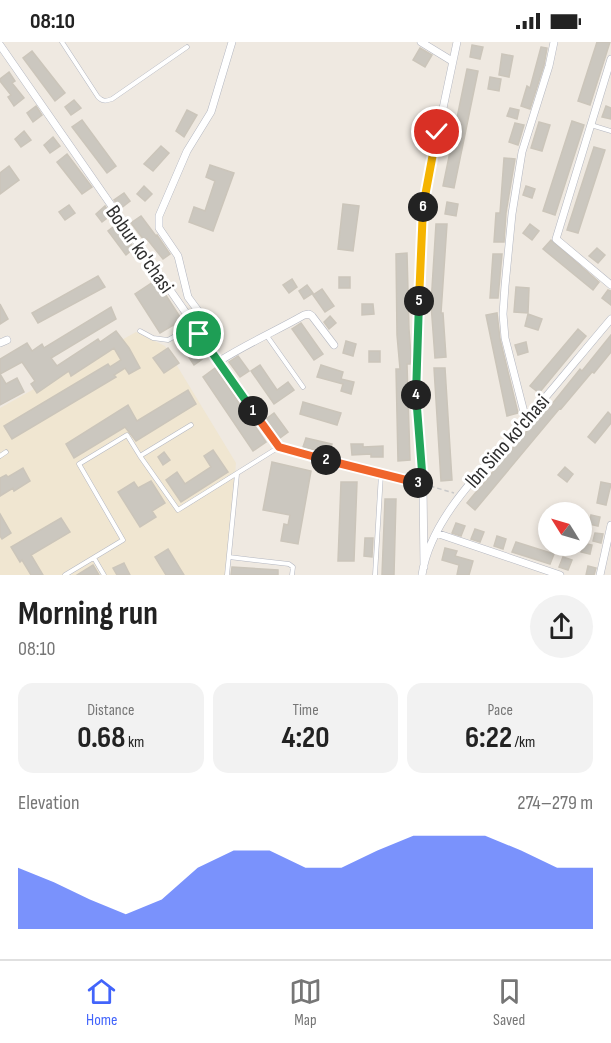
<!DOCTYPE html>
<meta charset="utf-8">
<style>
:root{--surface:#fff;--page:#f2f2f2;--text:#222;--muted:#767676;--line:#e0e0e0;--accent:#4264fb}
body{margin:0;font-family:"Sofia Sans Condensed",sans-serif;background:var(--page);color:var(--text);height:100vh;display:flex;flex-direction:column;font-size:22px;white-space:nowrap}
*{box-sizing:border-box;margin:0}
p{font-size:20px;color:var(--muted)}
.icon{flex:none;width:33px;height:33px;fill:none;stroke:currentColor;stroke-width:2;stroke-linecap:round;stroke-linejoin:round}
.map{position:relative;height:533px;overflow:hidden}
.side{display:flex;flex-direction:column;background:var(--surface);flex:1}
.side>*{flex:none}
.needle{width:39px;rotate:307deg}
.buttons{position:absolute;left:538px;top:460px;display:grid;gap:12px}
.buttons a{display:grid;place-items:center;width:54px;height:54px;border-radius:50%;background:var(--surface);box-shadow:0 3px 9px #0003;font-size:30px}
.pin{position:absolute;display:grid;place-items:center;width:51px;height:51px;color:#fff;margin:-26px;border:3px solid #fff;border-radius:50%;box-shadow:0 2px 6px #0007}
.km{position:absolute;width:30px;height:30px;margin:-15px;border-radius:50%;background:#222;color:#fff;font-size:16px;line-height:30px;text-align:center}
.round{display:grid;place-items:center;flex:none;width:63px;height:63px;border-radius:32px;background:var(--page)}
.summary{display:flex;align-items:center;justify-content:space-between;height:102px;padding:0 18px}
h1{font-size:33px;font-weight:700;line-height:45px}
.metrics{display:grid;grid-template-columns:repeat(3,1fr);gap:9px;height:102px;padding:6px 18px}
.metrics div{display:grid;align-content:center;border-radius:15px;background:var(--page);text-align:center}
.metrics b{font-size:30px;font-weight:700}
.metrics small{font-size:16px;font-weight:400}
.metrics p{font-size:16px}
.chart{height:168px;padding:12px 18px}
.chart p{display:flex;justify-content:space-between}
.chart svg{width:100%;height:108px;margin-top:6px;fill:var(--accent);opacity:.7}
.status{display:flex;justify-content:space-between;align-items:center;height:42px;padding:0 30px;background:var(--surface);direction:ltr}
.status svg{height:16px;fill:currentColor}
.dock{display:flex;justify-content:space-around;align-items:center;height:84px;border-top:2px solid var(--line);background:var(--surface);font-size:16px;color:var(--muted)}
.dock a{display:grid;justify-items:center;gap:3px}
.dock .on{color:var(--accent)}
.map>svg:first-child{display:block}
.education{fill:#f0e6d1}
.building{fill:#cbc7bf;stroke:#cbc5ba;stroke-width:1.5}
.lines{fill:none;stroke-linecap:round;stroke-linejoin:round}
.service-casing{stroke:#b4b7c1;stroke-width:5}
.minor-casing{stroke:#b4b7c1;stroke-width:8}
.path{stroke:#c9c9c9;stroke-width:1.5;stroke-dasharray:4.5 3;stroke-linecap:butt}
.service{stroke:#fff;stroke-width:4}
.minor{stroke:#fff;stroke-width:7}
.split-1-casing{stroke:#fff;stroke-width:12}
.split-2-casing{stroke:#fff;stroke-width:12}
.split-3-casing{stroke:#fff;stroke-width:12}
.split-4-casing{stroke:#fff;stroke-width:12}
.split-5-casing{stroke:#fff;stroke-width:12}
.split-6-casing{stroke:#fff;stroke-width:12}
.split-7-casing{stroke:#fff;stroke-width:12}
.split-1{stroke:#22a559;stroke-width:8}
.split-2{stroke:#f0652b;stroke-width:8}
.split-3{stroke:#f0652b;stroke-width:8}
.split-4{stroke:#22a559;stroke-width:8}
.split-5{stroke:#22a559;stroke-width:8}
.split-6{stroke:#f5b400;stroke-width:8}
.split-7{stroke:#f5b400;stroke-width:8}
.labels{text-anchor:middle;stroke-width:6;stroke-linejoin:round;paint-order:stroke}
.street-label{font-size:21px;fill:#2e2e2e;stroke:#fff}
</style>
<div class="status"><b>08:10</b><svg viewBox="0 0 49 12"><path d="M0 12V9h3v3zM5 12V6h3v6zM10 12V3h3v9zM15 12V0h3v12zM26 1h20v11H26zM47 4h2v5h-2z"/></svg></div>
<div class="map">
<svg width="611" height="533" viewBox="0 0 611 533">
<rect width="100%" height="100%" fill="#efe9e1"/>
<path class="education" d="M136,290L165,304L236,421L227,533H0V366Z"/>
<path class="building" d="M597,0H610L590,63L578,59Z
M472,3L483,5L480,17L470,15Z
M541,5L547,6L544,23L530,67L521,64L527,44L530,46Z
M420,6L432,13L425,25L413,18Z
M32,9L65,51L55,59L23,16Z
M502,12L513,14L509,35L499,33Z
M467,27L478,29L454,146L443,144Z
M9,30L15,39L12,41L24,56L14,64L8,55L11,53L0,39V37Z
M490,35L501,37L499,49L488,47Z
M74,58L81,66L71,73L65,65Z
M36,64L42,73L33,80L27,71Z
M606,64L611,66V77L602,75Z
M510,66L519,68L517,77L507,74Z
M187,68L197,73L184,95L176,89Z
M82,78L116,124L107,131L72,85Z
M572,79L584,83L555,173L543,169Z
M539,80L550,83L542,109L531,106Z
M515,81L524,83L518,103L509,100Z
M24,89L31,98L21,105L15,97Z
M53,95L60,104L50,111L44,103Z
M161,104L169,111L153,129L144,122Z
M594,105L605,108L578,191L567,188Z
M67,112L92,145L82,152L57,120Z
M504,116L515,117L506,171L504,200H494L496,171H500Z
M210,123L234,131L213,189L189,180L194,165L205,169L215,139L206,135Z
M9,124L19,138L0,152V131Z
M144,144L152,152L145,159L137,152Z
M526,144L535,147L532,156L523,153Z
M124,151L130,159L120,167L114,158Z
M447,160L458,162L456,174L445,172Z
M343,162L359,164L353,209L338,207Z
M69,163L75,171L65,178L59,170Z
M105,164L111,173L102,180L96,172Z
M141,174L156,194L157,193L170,212L163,217L147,197L144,198L131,181Z
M117,182L134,206L126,213L108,189Z
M436,182H447L441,271H443L446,315L435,316L431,262Z
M530,182L539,189L532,198L523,191Z
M551,198L599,240L593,248L543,207Z
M597,206L605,213L598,221L589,214Z
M407,211L409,287L411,314L410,322H407L410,418L398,419L396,327H400L397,293L396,212Z
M493,212H502L498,256H490Z
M98,234L105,245L38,281L32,271Z
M339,235H350V246H339Z
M292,237L297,245L289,251L283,243Z
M156,238L182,278L160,291L135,252Z
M307,243L313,251L304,257L299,249Z
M516,245L529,246L528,271L514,270Z
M322,247L334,264L325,270L313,253Z
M608,248L611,249V263L602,256Z
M0,262L8,277L0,282Z
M362,262H373L374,272L362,273Z
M111,265L116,277L51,316L57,324L98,297L100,300L116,289L129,306L140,326L129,332L125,326L114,333L116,335L12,397L4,384L108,322L110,325L121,318L114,306L71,334L69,329L37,351L31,342L35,339L22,320L0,332L6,342L17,336L24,350L0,363V317L27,301L32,309L42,302L44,306Z
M497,271L500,297L518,371L507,374L486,273Z
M528,272L542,277L538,288L525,284Z
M330,274L336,281L329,287L324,280Z
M301,281L323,312L314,318L292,287Z
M578,287L586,294L539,351L530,344Z
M193,291L208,313L194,323L179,300Z
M611,293V310L594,331L592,330L561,367L560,366L475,468L467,461L546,366L548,367L580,327L582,329Z
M346,299L356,302L353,314L343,311Z
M526,300L528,310L518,313L515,303Z
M168,306L179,321L164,331L153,316Z
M369,309H380V320H369Z
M238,314L249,329L240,335L229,320Z
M260,323L277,348L288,340L294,348L274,362L251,329Z
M321,323L343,330L341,337L354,340L351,352L341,349L343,342L317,335Z
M215,326L266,400L253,409L203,335Z
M434,326H445L452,438L441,439Z
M188,348L196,362L136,399L125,385L74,416L66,402L128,363L137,379Z
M303,360L341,371L337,383L300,372Z
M608,370L611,373V381L595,401L588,395Z
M274,371L288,390L280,396L266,377Z
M306,396L332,402L329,412L303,405Z
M351,402H363V405L383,404V415H371V412L352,413Z
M213,408L228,430L181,460L166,438L177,430L185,442L211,425L204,414Z
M164,410L170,418L163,423L158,415Z
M272,420L311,429L298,502L281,499L284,482L288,483L290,473L263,468Z
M565,425L573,432L567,440L558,433Z
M23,426L30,439L14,449L13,446L0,454V436L6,433L8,435Z
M151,439L165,461L152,469L156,475L140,485L118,450L134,440L138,446Z
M341,440H357L354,519H338Z
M601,440L611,442L606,463L597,461Z
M385,457H396L394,533H382Z
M0,472L11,491L2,497L0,494Z
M591,473L600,475L598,484L589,482Z
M61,476L70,490L31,513L43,533H31L22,518L20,520L11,505Z
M456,481L465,484L461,494L452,491Z
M475,487L484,490L480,500L471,497Z
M595,491L603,492L601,501L593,499Z
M497,494L506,497L503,507L494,504Z
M365,496H373L372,515L364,514Z
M516,500L554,512L550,522L512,510Z
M583,501L592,503L590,512L581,510Z
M445,506L457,509L455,514L473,519L469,533H457L459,523L442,518Z
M168,507L184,533H166L155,515Z
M563,515L572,518L568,528L559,525Z
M124,521L130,533H117L113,526Z
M93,523L99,533H77Z
M588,524L596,526L594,533H586Z
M232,525L278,528V533H231Z"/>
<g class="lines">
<defs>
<path id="service" d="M62,0L98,55C103,60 106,59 112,57L187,5
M591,83L611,89
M140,289L153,296L168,298L193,284
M267,294L303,345
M0,414L6,410
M140,414L178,468L279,405
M229,515L289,522L293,525L292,533
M94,516L104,533
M65,533L123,498L79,422L127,393L140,414L191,383
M227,533L237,432
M375,533L381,432"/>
<path id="minor" d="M421,0L452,19
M0,3L279,405L423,442
M611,17L556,197L611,243
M199,292L206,283L202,274L188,255L178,214L159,186V174L187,109L211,70L232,0
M0,301L7,298
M218,320C246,302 276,289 304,273L309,272L312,274L334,303
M526,378L505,296L503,272L505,244L512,172L522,110L549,24L554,0
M436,491L560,533
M424,525L423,442L415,343L423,161L457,0
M422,533C430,475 488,422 525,379C554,346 582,311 611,277
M600,533L611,483"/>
</defs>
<use href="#service" class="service-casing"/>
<use href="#minor" class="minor-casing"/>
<path class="path" d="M430,444L454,451"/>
<use href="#service" class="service"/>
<use href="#minor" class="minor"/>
</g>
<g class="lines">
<defs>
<path id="split-1" d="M199,292L253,369"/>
<path id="split-2" d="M253,369L279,405L326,418"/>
<path id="split-3" d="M326,418L418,441"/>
<path id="split-4" d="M416,353L423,442L418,441"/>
<path id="split-5" d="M416,353L419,259"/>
<path id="split-6" d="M419,259L423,165"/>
<path id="split-7" d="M423,165L437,90"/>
</defs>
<use href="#split-1" class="split-1-casing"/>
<use href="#split-2" class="split-2-casing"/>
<use href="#split-3" class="split-3-casing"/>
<use href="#split-4" class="split-4-casing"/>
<use href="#split-5" class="split-5-casing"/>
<use href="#split-6" class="split-6-casing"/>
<use href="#split-7" class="split-7-casing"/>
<use href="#split-1" class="split-1"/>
<use href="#split-2" class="split-2"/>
<use href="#split-3" class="split-3"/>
<use href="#split-4" class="split-4"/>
<use href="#split-5" class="split-5"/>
<use href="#split-6" class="split-6"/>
<use href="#split-7" class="split-7"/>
</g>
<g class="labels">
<g class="street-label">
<text transform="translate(140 207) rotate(55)" y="7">Bobur ko'chasi</text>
<text transform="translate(507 399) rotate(-49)" y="7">Ibn Sino ko'chasi</text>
</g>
</g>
</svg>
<div class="buttons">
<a><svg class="needle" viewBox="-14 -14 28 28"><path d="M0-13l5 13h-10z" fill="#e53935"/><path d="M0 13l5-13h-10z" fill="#767676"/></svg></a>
</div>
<div class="pin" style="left:199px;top:292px;background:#1e9e55"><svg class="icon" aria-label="arrive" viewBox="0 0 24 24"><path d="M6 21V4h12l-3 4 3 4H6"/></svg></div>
<div class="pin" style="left:437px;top:90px;background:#d93025"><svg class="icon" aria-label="check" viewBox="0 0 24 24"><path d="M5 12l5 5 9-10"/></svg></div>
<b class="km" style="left:253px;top:369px">1</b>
<b class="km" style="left:326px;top:418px">2</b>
<b class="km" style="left:418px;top:441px">3</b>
<b class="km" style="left:416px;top:353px">4</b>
<b class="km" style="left:419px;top:259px">5</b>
<b class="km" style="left:423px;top:165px">6</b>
</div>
<section class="side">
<div class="summary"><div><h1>Morning run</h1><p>08:10</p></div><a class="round"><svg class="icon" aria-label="share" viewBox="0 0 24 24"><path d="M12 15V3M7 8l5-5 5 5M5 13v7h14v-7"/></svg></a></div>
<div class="metrics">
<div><p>Distance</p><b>0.68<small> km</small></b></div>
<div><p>Time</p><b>4:20</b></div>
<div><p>Pace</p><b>6:22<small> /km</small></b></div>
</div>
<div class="chart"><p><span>Elevation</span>274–279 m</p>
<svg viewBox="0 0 160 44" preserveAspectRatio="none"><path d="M0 44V19L10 25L20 32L30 38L40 32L50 19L60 12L70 12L80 19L90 19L100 12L110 6L120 6L130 6L140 12L150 19L160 19V44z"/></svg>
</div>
</section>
<nav class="dock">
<a class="on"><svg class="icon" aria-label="home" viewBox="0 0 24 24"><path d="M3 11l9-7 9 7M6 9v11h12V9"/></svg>Home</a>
<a><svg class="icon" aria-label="map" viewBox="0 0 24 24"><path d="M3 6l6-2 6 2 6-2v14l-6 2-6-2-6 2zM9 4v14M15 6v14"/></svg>Map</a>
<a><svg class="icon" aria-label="saved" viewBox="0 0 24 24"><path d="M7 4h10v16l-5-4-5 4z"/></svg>Saved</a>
</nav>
